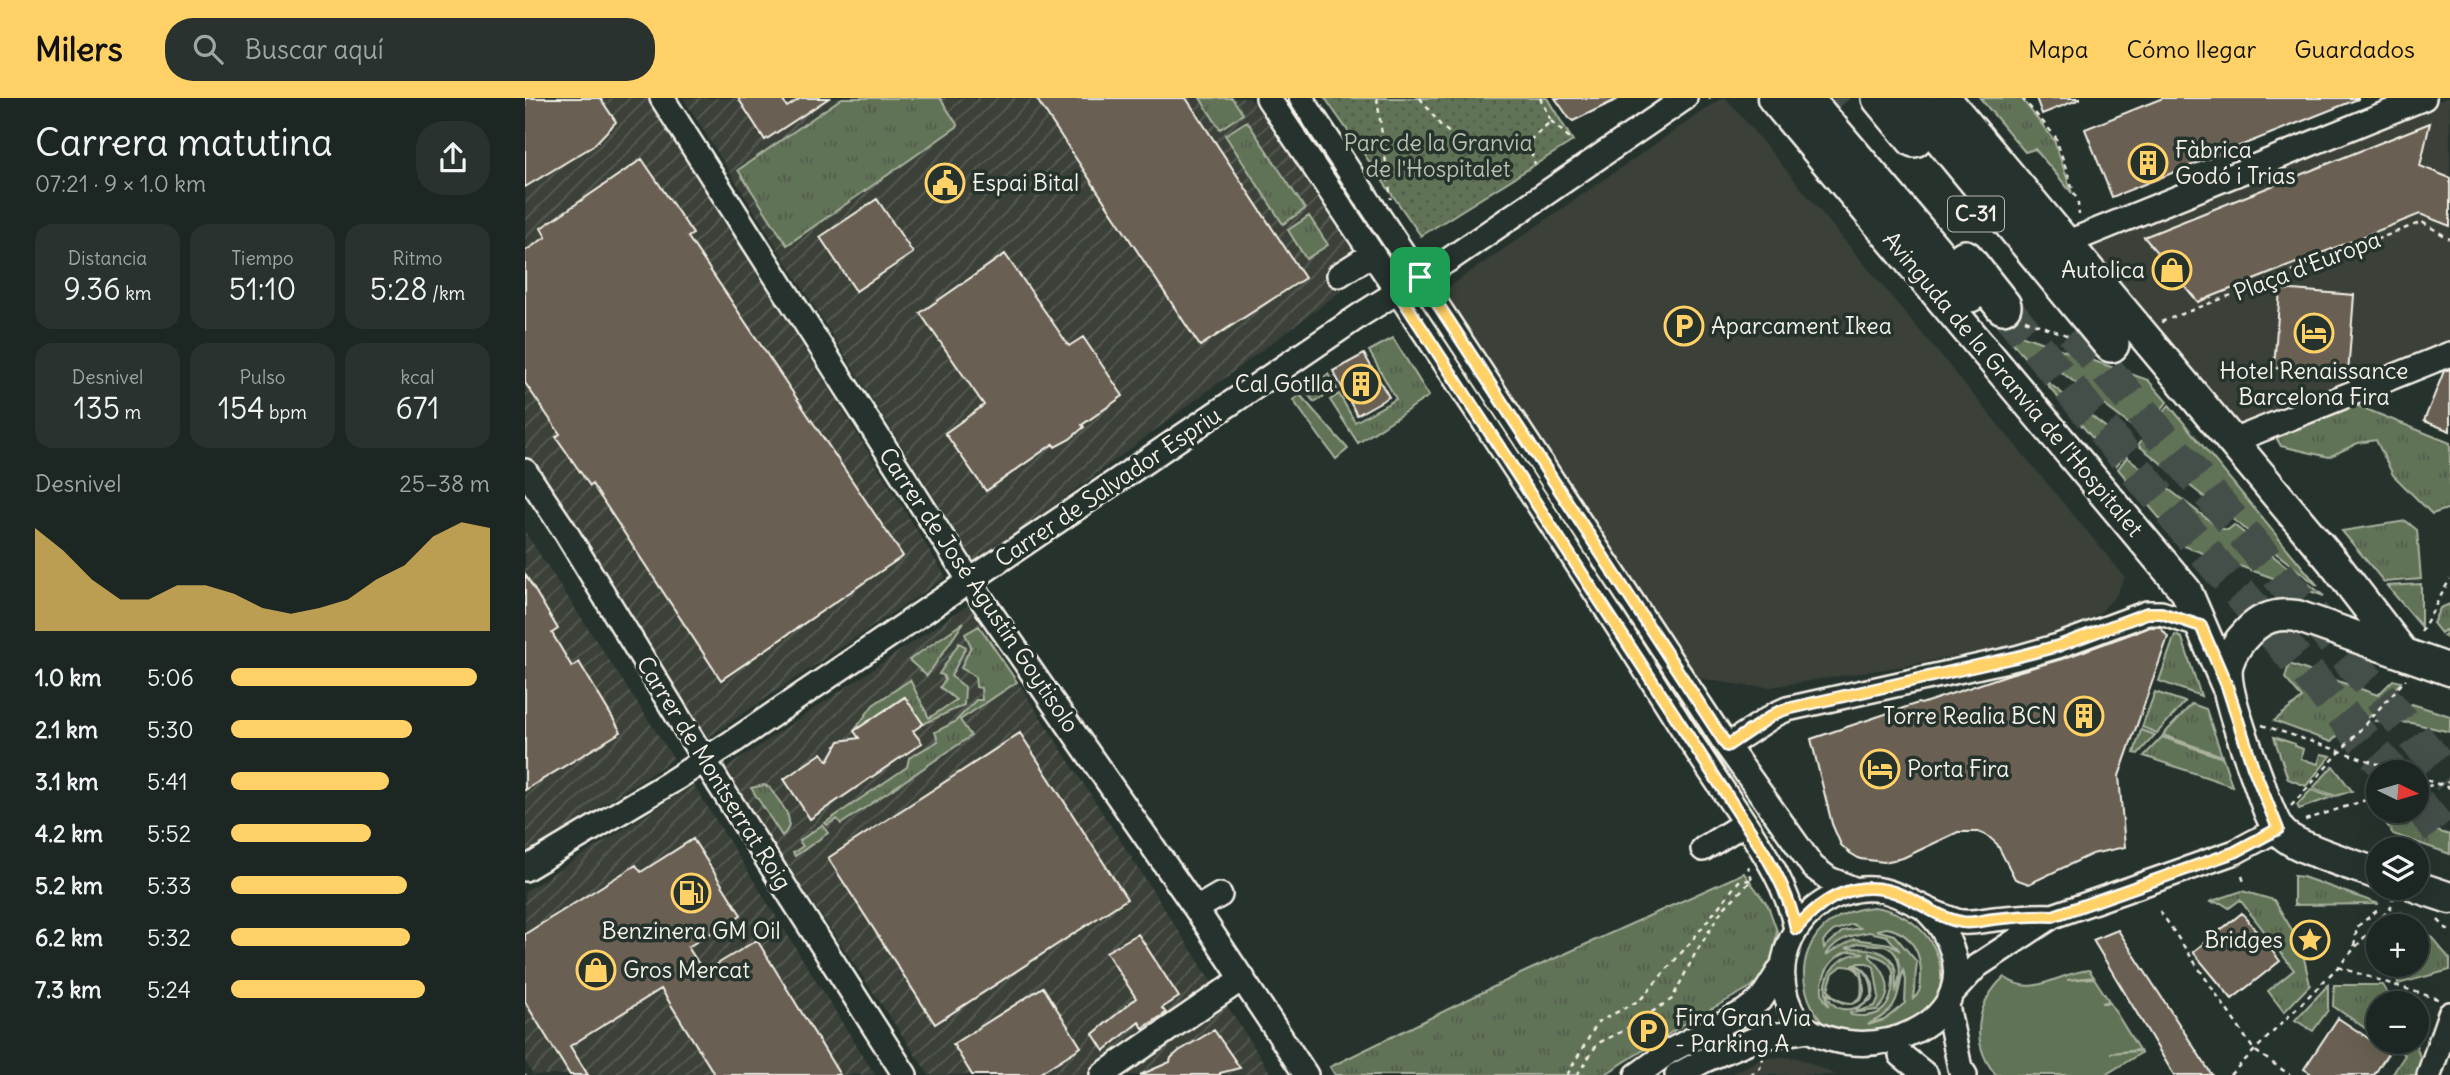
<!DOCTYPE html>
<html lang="es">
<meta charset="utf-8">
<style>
:root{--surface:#1c2622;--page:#29322f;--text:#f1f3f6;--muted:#a0a5a5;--line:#3a4340;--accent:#ffd166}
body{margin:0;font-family:Delius,sans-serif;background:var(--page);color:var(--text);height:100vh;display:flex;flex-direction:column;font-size:26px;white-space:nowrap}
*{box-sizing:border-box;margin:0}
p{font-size:23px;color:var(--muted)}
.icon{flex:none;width:38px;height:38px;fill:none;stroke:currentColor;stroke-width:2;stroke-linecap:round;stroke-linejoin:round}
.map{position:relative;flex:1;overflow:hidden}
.sheet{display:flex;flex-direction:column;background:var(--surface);width:525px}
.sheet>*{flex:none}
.needle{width:46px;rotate:95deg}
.buttons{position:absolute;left:1841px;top:662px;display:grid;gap:14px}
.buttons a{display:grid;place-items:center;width:63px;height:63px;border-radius:50%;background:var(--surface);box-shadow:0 7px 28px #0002,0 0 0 2px var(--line);font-size:35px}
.pin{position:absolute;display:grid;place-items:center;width:60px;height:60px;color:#fff;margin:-30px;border-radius:14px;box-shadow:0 4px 10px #0006}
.round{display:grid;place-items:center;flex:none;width:74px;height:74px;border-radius:28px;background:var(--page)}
.overview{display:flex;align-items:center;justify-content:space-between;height:119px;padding:0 35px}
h1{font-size:38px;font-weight:600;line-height:52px}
.metrics{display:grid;grid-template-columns:repeat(3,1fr);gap:10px;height:119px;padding:7px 35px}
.metrics div{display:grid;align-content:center;border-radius:18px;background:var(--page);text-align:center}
.metrics b{font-size:30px;font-weight:600}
.metrics small{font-size:19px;font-weight:400}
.metrics p{font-size:19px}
.chart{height:196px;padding:14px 35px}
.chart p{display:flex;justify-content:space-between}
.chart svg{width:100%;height:126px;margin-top:7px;fill:var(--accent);opacity:.7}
ul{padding:0 35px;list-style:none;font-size:23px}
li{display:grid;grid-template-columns:112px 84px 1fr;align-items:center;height:52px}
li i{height:18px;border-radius:9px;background:var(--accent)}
header{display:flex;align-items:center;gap:42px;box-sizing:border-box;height:98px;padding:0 35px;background:var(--accent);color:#111}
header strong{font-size:33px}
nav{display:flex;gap:38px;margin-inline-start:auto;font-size:24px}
.search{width:490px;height:63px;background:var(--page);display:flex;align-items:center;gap:18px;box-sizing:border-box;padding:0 24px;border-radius:28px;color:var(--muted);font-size:26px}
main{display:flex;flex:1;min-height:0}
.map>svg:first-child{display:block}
.built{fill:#3a4038}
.industrial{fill:url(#industrial-furrows)}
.grass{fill:url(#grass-tufts);stroke:#aab29f;stroke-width:2}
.park{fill:url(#park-dots);stroke:#aab29f;stroke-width:2}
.garden{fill:#607356;stroke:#aab29f;stroke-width:2;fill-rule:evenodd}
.building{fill:#696052;stroke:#f4f1e8;stroke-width:2}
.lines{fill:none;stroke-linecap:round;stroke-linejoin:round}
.highway-tunnel{stroke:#455049;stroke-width:35;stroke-dasharray:35 18;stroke-linecap:butt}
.minor-casing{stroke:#f4f1e8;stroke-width:28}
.major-casing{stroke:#f4f1e8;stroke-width:35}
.highway-casing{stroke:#f4f1e8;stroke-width:40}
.path{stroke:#f4f1e8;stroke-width:2.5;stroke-dasharray:5 5;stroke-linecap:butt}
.minor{stroke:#26332d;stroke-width:23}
.major{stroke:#26332d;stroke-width:30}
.highway{stroke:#26332d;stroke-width:35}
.route-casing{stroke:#fff;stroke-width:14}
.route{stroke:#ffd166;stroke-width:9}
.labels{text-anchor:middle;stroke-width:7;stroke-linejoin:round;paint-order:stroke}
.shield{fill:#26332d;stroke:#b6b8b0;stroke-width:2}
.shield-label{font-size:21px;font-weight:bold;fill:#f4f1e8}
.park-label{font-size:23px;fill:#b9bfae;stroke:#26332d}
.poi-label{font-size:23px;fill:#f4f1e8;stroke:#26332d;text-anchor:start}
.street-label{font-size:23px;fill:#f4f1e8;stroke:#26332d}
</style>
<header>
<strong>Milers</strong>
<div class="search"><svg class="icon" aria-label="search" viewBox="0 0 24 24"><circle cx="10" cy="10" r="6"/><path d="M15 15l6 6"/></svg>Buscar aquí</div>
<nav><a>Mapa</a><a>Cómo llegar</a><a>Guardados</a></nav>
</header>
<main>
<section class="sheet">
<div class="overview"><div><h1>Carrera matutina</h1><p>07:21 · 9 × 1.0 km</p></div><a class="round"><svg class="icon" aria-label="share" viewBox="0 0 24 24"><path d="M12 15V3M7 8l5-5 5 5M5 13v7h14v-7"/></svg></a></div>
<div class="metrics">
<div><p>Distancia</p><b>9.36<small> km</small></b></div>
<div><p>Tiempo</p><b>51:10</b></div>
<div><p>Ritmo</p><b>5:28<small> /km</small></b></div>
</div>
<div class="metrics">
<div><p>Desnivel</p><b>135<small> m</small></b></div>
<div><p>Pulso</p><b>154<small> bpm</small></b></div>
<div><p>kcal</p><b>671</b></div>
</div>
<div class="chart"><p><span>Desnivel</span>25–38 m</p>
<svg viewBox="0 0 160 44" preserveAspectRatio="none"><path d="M0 44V8L10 16L20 26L30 33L40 33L50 28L60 28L70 31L80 36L90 38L100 36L110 33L120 26L130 21L140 11L150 6L160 8V44z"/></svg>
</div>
<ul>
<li><b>1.0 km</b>5:06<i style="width:95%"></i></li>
<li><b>2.1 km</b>5:30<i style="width:70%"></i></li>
<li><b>3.1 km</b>5:41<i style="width:61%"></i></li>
<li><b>4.2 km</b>5:52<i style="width:54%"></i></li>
<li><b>5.2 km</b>5:33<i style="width:68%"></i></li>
<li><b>6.2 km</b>5:32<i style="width:69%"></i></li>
<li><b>7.3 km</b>5:24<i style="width:75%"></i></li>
</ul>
</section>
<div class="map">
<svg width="1925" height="977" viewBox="0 0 1925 977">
<defs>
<pattern id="industrial-furrows" width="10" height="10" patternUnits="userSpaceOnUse" patternTransform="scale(1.75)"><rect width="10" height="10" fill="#3a4038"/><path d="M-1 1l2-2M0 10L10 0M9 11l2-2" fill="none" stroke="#575c55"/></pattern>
<pattern id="grass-tufts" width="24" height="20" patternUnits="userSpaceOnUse" patternTransform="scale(1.75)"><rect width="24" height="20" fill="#607356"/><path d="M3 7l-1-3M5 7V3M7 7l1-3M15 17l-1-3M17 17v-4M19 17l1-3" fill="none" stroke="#535b4d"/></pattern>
<pattern id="park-dots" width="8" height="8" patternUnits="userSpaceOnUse" patternTransform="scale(1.75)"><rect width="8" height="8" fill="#607356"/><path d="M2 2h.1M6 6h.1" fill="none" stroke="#535b4d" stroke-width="1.8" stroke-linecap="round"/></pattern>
</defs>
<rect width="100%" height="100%" fill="#26332d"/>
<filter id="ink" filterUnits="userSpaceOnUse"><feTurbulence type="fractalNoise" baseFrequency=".0143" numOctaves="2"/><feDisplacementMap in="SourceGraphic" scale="14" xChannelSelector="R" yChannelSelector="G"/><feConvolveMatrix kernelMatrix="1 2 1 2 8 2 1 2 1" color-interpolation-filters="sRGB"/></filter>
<g filter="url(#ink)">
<path class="built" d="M1197,0H1201L1600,479L1591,497L1575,515L1548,530L1518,541L1379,568L1246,589L1222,588L1141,575L1046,446L914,247L922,190Z
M1921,0H1925V247L1709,330L1565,152L1566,145L1574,139Z
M1255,959L1273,960L1311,977H1204L1238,960Z"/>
<path class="industrial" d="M0,0H124L421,479L175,645L0,376Z
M158,0H725L847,170L451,466Z
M0,434L149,661L0,756Z
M443,507L747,977H404L198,672Z
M169,687L350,977H8L0,963V793Z"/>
<path class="grass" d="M317,0H415L433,28L262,147L213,72Z
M675,0H707L718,16L695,31Z
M1455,0H1496L1529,42L1547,95L1510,51L1500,54Z
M722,23L780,111L758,126L700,37Z
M784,118L803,147L781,161L763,132Z
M868,240L904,298L833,345L805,302L814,296L830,324L871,301L844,253Z
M803,276L812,291L789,304L780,293Z
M775,297L823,351L811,361L768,302Z
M1826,305L1925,345V410L1907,416L1868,377L1851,342L1833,345L1804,359L1756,348L1748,334Z
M1881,423L1892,432L1896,481L1859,484L1817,433Z
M1896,486V528L1862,488Z
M1925,506V542L1918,538L1922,535L1920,532L1916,535L1908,525L1915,510Z
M439,524L402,578L384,562Z
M454,528L492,584L435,622L446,638L316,726L312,721L302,727L300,725L382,669L384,660L413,643L410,634L430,624L451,602H457L456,590L451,589L450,578L436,570L446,548L440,536Z
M1650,537L1657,540L1676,598L1634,583Z
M434,545L441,549L426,578L440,589L439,607L398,626L379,599L329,633L348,607L385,582L404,620L431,602L415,589L420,582L418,577L414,576Z
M1764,566L1853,597L1868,582L1876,584L1839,625L1818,632L1806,644L1749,623L1777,600L1760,580Z
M1630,594L1660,604L1632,635L1617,629Z
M1667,606L1681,611L1697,658L1638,637Z
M1616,632L1630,637L1613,656L1609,655Z
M1637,639L1698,660L1707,688L1619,658Z
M1749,639L1770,646V648L1778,651L1776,661L1793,666L1796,656L1806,658L1781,688L1763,681Z
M1808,668L1827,693L1811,698L1788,690Z
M239,687L244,689C254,704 275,723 257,738L226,690Z
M1786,692L1807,699L1774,711L1772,707Z
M1851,710L1875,724L1876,722L1925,737V756L1868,736Z
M297,727L303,735L270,758L268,755L278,748L274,743Z
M1219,775L1243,808L1252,833L1247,864L1238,878L1226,889L1161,925L1079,977H810L805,969L993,877Z
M1769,778L1778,779L1854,806L1769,807Z
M1717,793L1749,802L1776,847L1785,887L1759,914L1743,893L1769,872L1715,802L1704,810L1696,805L1684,804Z
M1870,828H1897L1925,861V872L1873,886L1871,866H1892V828Z
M1803,887V912L1788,933L1770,922Z
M1809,887H1857L1869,905H1853V939L1808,908Z
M1860,943H1890L1899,973L1897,977H1867L1880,957Z"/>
<path class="park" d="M800,0H1022L1048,43L896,138Z"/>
<path class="garden" d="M1476,230L1623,282L1642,304L1617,336L1527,267L1516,265L1508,270Z
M1516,279L1606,349L1591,368Z
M1644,307L1793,488L1613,347Z
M1602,359L1694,430L1703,432L1709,427L1799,498L1658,448L1593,371Z
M1887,606L1925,618V634L1887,625L1849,623Z
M1348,809C1393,814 1430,857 1411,903C1406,917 1389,929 1379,940L1302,930C1257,881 1281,815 1348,809ZM1327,826L1335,830L1318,833L1299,850L1298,843L1308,833ZM1362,830C1388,835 1397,857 1396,881C1395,890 1396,894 1388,901L1392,864L1369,837L1351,832ZM1344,834L1362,838L1375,853L1365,846L1329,841L1301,857C1311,841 1327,837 1344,834ZM1333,845C1343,847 1353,846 1362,849C1378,856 1376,880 1371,892C1370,886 1372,877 1370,870C1365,850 1337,850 1321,850ZM1325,853L1339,855C1334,856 1326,856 1322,859C1302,868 1296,890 1304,908C1287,892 1303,857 1325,853ZM1345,856C1352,859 1359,860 1364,866C1369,872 1368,875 1368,882C1367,910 1355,922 1326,917L1325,915L1352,912C1371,896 1362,873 1345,859ZM1333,865H1342L1349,869L1354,899L1350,908L1334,913L1331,912L1347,901C1352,887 1344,872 1330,866ZM1327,867C1341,869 1347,882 1347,896C1337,914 1308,919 1302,895C1313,904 1325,912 1337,900L1339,893L1337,874ZM1317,868C1337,867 1338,881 1336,898L1328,905C1318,905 1308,901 1303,891L1308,875ZM1378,872L1381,882L1380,905L1359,922L1343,927C1347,923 1353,922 1358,918C1374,907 1374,889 1378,872Z
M1564,872L1569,879L1542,882L1569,880L1584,903L1577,905H1585L1614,952L1585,955L1615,953L1616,955L1580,977H1471C1445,946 1450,906 1479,879C1509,901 1531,875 1564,872Z"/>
<path class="building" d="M0,0H75L91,24L68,48L0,89Z
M213,0H256L262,9L276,0H304L240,42Z
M511,0H661L780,180L675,248Z
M1030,0H1095L1048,23L1044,20Z
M1511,0H1555V1L1517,16Z
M1638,0H1833V1L1587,99L1560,31Z
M1905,25L1895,68L1925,80V128L1895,116L1673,204L1619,139Z
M117,61L168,136L163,139L378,458L196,582L67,386L65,388L31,339L35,336L0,285V153L21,139L16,130Z
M352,101L388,155L331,193L295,139Z
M480,156L544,248L558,239L598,298L557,327L559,329L545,341L530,349L528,346L461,393L420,335L459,307L395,215Z
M1755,191L1829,197L1823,276L1749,270Z
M839,256L864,299L832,317L808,273Z
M1925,271V333L1899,323L1919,273Z
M0,476L33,531L27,535L47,569L54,564L96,634L0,692Z
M1625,529H1635L1643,539L1594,678L1600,749L1567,756L1504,786L1490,781L1472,746L1463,738L1453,734H1433L1378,760L1359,764L1335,761L1325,755L1316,747L1307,726L1286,641L1393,605L1396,606L1485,576L1537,561Z
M380,599L398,626L388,633L397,645L285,721L259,681L297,655L303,663L314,643L334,640L329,633Z
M495,635L602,801L410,926L303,760Z
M168,741L216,817L163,849L179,874L232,842L315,977H190L136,891L45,948L63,977H45L0,904V836L111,767L116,774Z
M1717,815L1755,863L1707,901L1668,854Z
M1593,832L1687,977H1649L1568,842Z
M613,836L654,899L637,910L641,915L618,930L614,924L579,953L568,936L611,900L581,854Z
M518,889L556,949L512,977H447L428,946Z
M1813,920L1864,954L1849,977H1788L1779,971Z
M689,932L715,970L695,975V977H615L645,964L646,960L654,953Z"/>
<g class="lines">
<path class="highway-tunnel" d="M1309,0L1316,8
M1478,208L1621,384L1866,674
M1548,233L1925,681
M1892,705L1925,744"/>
<defs>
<path id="minor" d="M137,0L459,505L671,811L781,977
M743,0C881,206 1019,411 1151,620C1171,652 1191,682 1212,713C1237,751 1262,786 1271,831
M776,0L1202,648L1288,769L1304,781L1329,791
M1541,145L1899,0
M814,177L847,156
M1708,343L1925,256
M0,373L40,433L194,686L380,977
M1202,648L1251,616L1262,611L1491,560L1533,548L1622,515H1636L1676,528
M1178,751L1220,725
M0,771L144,685L212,641L837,216L925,161L1160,0
M671,811L695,797
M1400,811C1406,817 1413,824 1417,831C1475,928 1332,977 1272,923C1261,905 1255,883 1259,862C1266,830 1287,805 1319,795C1360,781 1382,805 1418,818C1424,820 1432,824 1438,824C1448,825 1460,822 1470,821C1489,819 1508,817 1528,818
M1429,893L1452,868L1528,818L1710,754L1753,731
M1423,912L1435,970L1440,977
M1376,957L1401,977
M577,977L718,880
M1112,977L1145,953L1219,914L1231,905L1237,900L1258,867
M1152,977L1180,962L1232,940L1278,933
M1904,977L1925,916"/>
<path id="major" d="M1248,0L1661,493L1702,588
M1420,0L1808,464L1878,555
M1853,776C1832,768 1774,751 1759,737C1745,725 1737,691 1730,674C1722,651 1696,587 1703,565C1707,553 1715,542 1723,534C1737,519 1752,515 1772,518L1925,572
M1892,789L1925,800"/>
<path id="highway" d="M1273,0L1292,15L1445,196
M1355,0L1389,41
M1384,0L1586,246
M1440,160L1478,208"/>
</defs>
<use href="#minor" class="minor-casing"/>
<use href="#major" class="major-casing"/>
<use href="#highway" class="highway-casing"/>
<path class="path" d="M852,0L866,101
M895,0L916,28L932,41L949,47L1003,44L1026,23L1015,0
M1184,0L1185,1
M1497,0L1530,38L1553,106L1554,117
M1026,23L1048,43
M1003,44L1010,66
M1500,222L1547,239
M1636,224L1897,124L1925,141
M1896,534L1925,481
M1737,627L1877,674
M1892,679L1925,690
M1892,690L1925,684
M1766,708L1881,581
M1780,722L1853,698
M1717,778L1719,784
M1635,813L1729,952L1765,977
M1857,819L1877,814
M1913,822L1925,834
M1829,848L1832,829L1855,810
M1813,869L1913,901
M0,976V977
M1042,977L1073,924L1115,902L1164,846L1214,783L1227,782
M1052,977L1073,945L1096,934L1147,901L1170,856L1197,812L1227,782L1223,768
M1225,977L1235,970L1238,960
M1705,977L1813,869L1866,809L1867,800L1873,802"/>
<use href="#minor" class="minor"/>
<use href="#major" class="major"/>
<use href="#highway" class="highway"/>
</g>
</g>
<g class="lines" filter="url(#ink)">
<defs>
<path id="route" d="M895,179L1202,648L1251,615L1262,611L1491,559L1533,548L1622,515H1636L1676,528L1702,588L1728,669L1753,731L1710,754L1528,818C1508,817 1489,819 1469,821C1459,822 1447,826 1437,824C1416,821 1398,806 1379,798C1336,778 1299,798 1271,831C1265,801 1253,777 1237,751L873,194Z"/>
</defs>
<use href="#route" class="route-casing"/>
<use href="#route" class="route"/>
</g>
<defs>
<symbol id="building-ring" viewBox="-11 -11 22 22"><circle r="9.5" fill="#26332d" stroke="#ffd166" stroke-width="1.5"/><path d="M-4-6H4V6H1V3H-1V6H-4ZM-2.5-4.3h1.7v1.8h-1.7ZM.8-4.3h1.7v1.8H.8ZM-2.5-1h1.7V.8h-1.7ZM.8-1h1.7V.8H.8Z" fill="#ffd166"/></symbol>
<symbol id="civic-ring" viewBox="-11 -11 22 22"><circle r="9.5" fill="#26332d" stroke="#ffd166" stroke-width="1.5"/><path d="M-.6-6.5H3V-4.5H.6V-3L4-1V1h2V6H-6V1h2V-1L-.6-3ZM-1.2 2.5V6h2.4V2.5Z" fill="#ffd166"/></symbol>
<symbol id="shop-ring" viewBox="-11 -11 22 22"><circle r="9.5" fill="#26332d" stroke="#ffd166" stroke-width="1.5"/><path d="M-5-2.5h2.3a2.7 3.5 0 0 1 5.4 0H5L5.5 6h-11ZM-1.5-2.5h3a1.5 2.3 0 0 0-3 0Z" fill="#ffd166"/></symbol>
<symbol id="parking-ring" viewBox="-11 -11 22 22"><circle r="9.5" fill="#26332d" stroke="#ffd166" stroke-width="1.5"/><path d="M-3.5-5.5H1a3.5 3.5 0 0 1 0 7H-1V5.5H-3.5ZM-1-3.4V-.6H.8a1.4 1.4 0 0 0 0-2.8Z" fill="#ffd166"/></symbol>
<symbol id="hotel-ring" viewBox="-11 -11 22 22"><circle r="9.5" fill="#26332d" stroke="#ffd166" stroke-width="1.5"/><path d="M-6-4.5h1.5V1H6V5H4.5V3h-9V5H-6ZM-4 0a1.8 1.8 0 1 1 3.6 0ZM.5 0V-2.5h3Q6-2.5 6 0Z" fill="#ffd166"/></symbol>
<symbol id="fuel-ring" viewBox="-11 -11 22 22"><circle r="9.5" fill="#26332d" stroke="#ffd166" stroke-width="1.5"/><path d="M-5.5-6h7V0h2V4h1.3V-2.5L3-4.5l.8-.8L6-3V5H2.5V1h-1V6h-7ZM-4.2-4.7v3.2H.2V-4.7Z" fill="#ffd166"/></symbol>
<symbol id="sight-ring" viewBox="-11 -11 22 22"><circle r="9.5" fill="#26332d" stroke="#ffd166" stroke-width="1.5"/><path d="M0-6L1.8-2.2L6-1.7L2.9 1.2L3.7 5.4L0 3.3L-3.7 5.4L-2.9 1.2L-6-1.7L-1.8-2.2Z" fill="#ffd166"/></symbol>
</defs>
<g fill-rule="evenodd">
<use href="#building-ring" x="1601" y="43" width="44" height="44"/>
<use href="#civic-ring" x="398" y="63" width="44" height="44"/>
<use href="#shop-ring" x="1625" y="150" width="44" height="44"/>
<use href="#parking-ring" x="1137" y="206" width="44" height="44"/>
<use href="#hotel-ring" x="1767" y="213" width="44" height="44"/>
<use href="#building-ring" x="814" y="264" width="44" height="44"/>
<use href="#building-ring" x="1537" y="596" width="44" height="44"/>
<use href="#hotel-ring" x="1333" y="649" width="44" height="44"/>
<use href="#fuel-ring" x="144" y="773" width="44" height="44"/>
<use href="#sight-ring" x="1763" y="820" width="44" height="44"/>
<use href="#shop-ring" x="49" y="850" width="44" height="44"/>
<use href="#parking-ring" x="1101" y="911" width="44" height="44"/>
</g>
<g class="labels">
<rect class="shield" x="1423" y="98.5" width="56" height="35" rx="5"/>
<g class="shield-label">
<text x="1451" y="123">C-31</text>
</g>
<g class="park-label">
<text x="913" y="53">Parc de la Granvia<tspan x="913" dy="26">de l'Hospitalet</tspan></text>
</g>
<g class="poi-label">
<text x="1650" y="60">Fàbrica<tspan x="1650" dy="26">Godó i Trias</tspan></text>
<text x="447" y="93">Espai Bital</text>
<text x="1620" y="180" text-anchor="end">Autolica</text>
<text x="1186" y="236">Aparcament Ikea</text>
<text x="1789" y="281" text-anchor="middle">Hotel Renaissance<tspan x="1789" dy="26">Barcelona Fira</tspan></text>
<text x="809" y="294" text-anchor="end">Cal Gotlla</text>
<text x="1532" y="626" text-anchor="end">Torre Realia BCN</text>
<text x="1382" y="679">Porta Fira</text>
<text x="166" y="841" text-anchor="middle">Benzinera GM Oil</text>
<text x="1758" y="850" text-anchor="end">Bridges</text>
<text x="98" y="880">Gros Mercat</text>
<text x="1150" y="928">Fira Gran Via<tspan x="1150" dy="26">- Parking A</tspan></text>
</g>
<g class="street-label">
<text transform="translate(1782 168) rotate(-21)" y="8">Plaça d'Europa</text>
<text transform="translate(1488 286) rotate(50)" y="8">Avinguda de la Granvia de l'Hospitalet</text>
<text transform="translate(583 389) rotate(-34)" y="8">Carrer de Salvador Espriu</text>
<text transform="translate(454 492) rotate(56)" y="8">Carrer de José Agustín Goytisolo</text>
<text transform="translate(189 675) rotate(58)" y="8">Carrer de Montserrat Roig</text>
</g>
</g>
</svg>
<div class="buttons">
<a><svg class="needle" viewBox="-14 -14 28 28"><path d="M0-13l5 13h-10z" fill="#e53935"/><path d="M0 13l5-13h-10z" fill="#a0a5a5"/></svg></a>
<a><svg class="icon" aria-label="layers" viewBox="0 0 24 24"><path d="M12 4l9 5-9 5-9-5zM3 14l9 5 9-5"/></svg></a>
<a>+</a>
<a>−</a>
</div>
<div class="pin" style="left:895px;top:179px;background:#1e9e55"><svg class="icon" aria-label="arrive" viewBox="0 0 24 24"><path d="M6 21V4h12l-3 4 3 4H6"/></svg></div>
</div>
</main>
